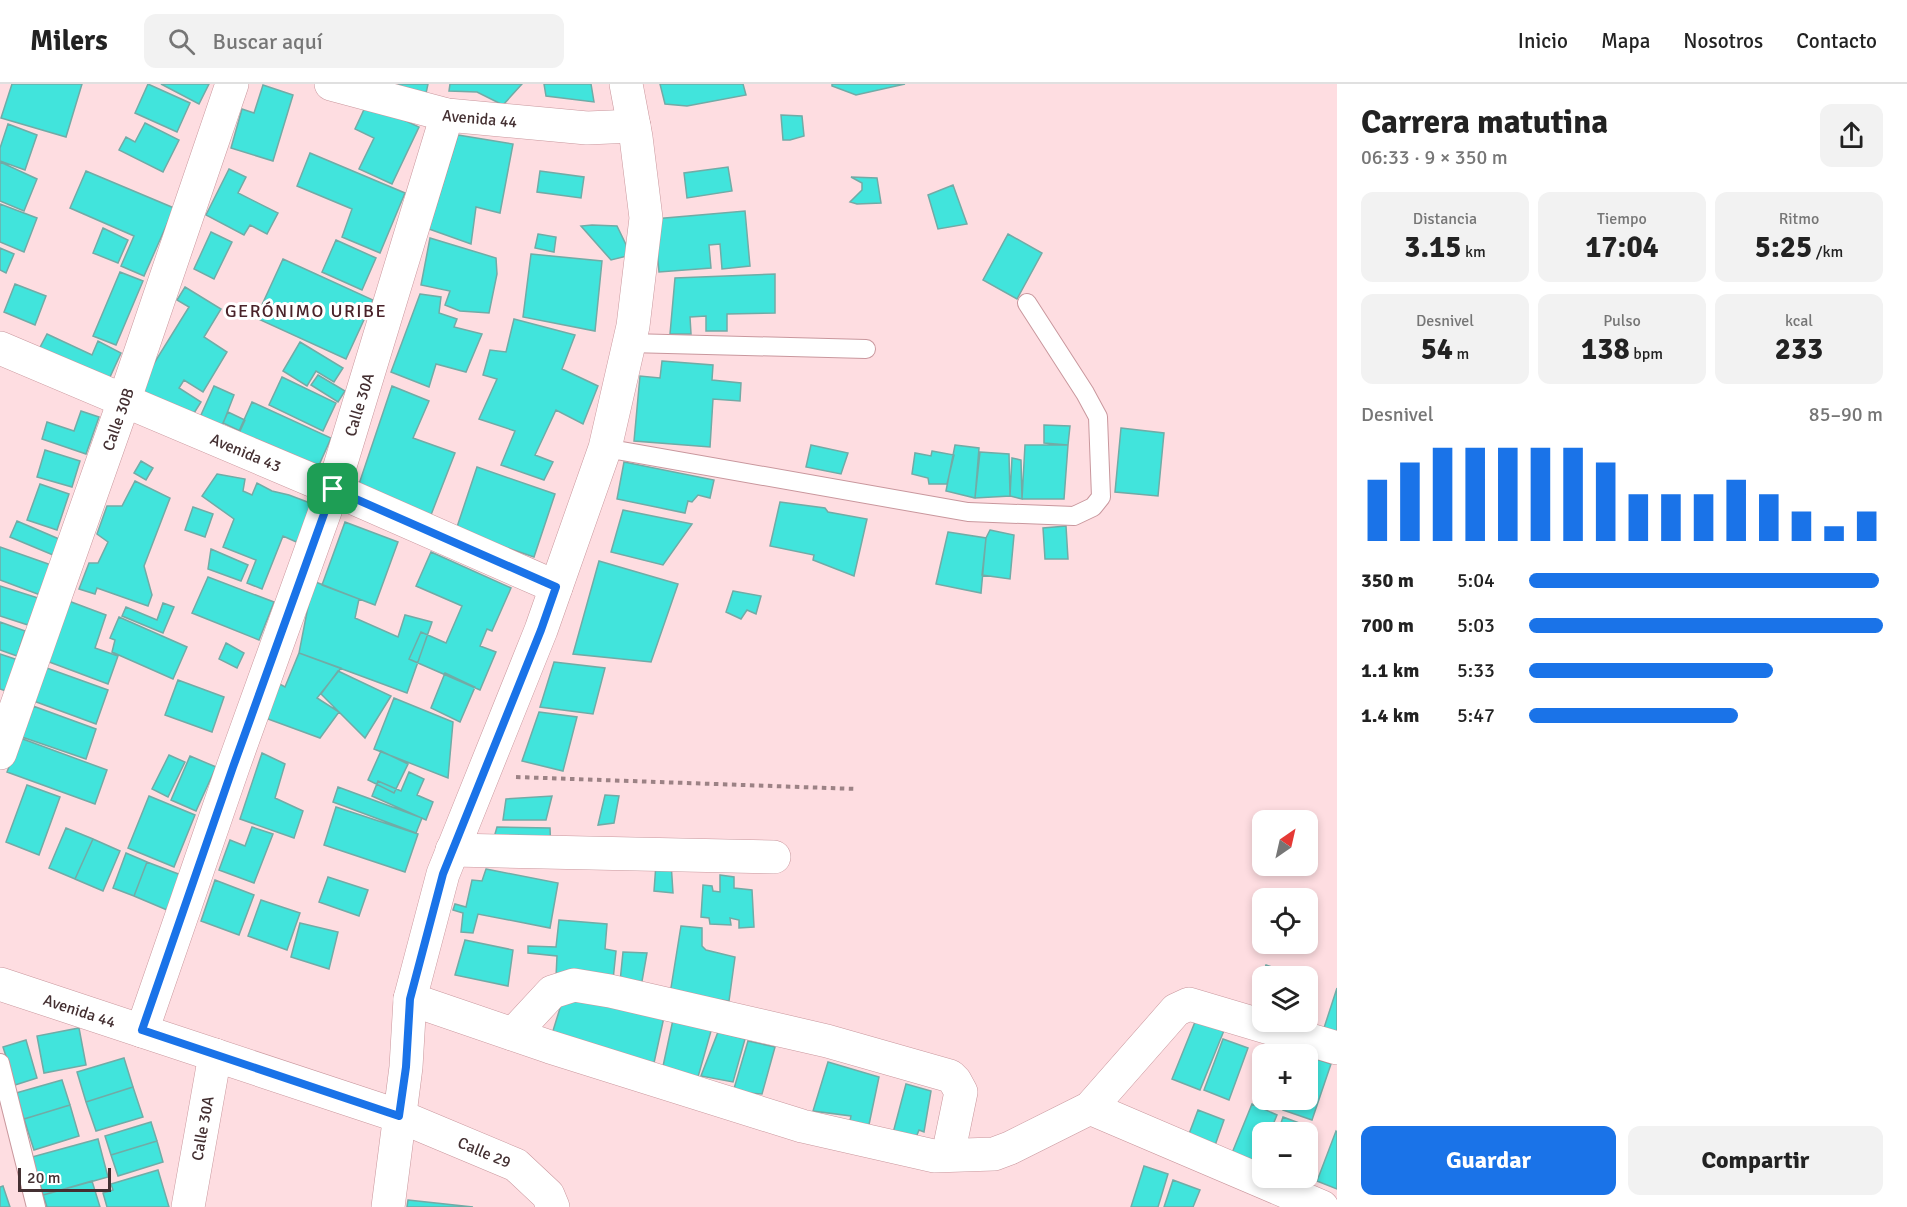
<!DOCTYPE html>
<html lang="es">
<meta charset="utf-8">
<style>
:root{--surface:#fff;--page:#f2f2f2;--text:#222;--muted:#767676;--line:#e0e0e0;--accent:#1a73e8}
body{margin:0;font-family:Signika,sans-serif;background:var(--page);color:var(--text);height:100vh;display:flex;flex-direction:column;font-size:22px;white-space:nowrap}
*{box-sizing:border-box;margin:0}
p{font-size:20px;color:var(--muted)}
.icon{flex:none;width:33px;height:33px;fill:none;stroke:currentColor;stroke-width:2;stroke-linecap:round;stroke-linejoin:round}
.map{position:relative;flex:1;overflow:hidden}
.drawer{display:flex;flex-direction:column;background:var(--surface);width:570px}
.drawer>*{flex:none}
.needle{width:39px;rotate:34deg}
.controls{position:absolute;left:1252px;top:726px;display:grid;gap:12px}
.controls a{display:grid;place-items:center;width:66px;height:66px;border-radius:12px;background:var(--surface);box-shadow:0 3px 9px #0003;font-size:30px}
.scale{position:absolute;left:18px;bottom:15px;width:93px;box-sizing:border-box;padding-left:6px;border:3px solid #443032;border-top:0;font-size:16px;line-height:21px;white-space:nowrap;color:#443032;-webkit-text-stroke:4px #fff;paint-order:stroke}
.pin{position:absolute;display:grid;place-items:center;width:51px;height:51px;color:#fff;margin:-26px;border-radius:12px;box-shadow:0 3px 9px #0006}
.round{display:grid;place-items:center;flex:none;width:63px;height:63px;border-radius:12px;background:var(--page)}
.summary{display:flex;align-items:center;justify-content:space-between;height:102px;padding:0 24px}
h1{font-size:33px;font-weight:800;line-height:45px}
.stats{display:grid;grid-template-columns:repeat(3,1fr);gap:9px;height:102px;padding:6px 24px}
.stats div{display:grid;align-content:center;border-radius:12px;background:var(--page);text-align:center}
.stats b{font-size:30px;font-weight:800}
.stats small{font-size:16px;font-weight:400}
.stats p{font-size:16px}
.chart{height:168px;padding:12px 24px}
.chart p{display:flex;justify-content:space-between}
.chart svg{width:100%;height:108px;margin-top:6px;stroke:var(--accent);stroke-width:6}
.action{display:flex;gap:12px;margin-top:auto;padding:12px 24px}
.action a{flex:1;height:69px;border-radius:12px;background:var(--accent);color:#fff;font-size:24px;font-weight:800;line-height:69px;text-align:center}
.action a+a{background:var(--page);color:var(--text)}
ul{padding:0 24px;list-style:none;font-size:20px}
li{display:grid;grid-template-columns:96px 72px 1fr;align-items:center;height:45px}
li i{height:15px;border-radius:8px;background:var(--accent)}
header{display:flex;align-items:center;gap:36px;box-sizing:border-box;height:84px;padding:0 30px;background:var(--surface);border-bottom:2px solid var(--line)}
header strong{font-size:28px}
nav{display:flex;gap:33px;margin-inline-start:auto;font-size:21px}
.search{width:420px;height:54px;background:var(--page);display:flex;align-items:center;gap:15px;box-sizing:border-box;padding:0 21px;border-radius:12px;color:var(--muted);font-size:22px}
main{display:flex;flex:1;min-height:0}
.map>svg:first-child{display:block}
.building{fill:#41e4dc;stroke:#71aba6;stroke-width:1.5}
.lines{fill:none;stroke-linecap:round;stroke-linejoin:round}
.service-casing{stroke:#c9979d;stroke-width:20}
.minor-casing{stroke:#c9979d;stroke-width:34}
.secondary-casing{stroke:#c9979d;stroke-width:34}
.path{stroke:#9c8285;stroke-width:4;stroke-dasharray:4.5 4.5;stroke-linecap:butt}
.service{stroke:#fff;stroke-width:18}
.minor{stroke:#fff;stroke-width:33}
.secondary{stroke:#fff;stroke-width:33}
.route-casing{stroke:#fff;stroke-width:12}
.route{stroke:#1a73e8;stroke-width:8}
.labels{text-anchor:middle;stroke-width:6;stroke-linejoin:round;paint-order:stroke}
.street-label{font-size:16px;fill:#443032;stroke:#fff}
.neighbourhood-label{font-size:18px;letter-spacing:1.5px;fill:#492229;stroke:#fff}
</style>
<header>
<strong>Milers</strong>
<div class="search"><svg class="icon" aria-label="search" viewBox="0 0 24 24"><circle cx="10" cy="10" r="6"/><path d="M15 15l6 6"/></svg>Buscar aquí</div>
<nav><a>Inicio</a><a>Mapa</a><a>Nosotros</a><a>Contacto</a></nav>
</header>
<main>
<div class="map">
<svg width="1337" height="1123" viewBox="0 0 1337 1123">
<rect width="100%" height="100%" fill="#fedde1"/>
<path class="building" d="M12,0H82L66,53L1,34Z
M148,0L190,19L177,48L135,29Z
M161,0H209L199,20Z
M375,0H428L425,14Z
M450,0H522L503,21L477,8L449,7Z
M544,0H591L594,18L546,12Z
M660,0H743L746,11L687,22L665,20Z
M832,0H905L856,11L832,2Z
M263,1L293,11L273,77L231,64L242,25L254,29Z
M367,19L419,43L392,100L359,85L374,54L355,45Z
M781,31L802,32L804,52L790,56H783Z
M145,39L179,56L163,88L119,66L126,53L135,58Z
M8,40L37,51L25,86L0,77V64Z
M458,51L513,60L500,129L476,123L471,160L429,145Z
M310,69L405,109L380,169L342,153L352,125L297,102Z
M0,78L37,95L24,127L0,117Z
M728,83L732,107L687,114L684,89Z
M229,85L246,93L238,109L278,129L267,150L250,141L244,151L206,131Z
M86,87L174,124L144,192L121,182L134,152L70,124Z
M540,87L584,93L581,114L537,108Z
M851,93L877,94L881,119L857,120L850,118L862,106V99Z
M953,101L967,140L938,145L928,111Z
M0,120L37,134L24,168L0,158Z
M745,127L750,182L722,185L720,160L709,161L711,184L659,188L654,135Z
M592,141L617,142L631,171L611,176L581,142Z
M103,144L128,156L118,179L93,169Z
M211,148L232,158L214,195L194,185Z
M538,150L556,153L554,168L535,164Z
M1008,150L1042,169L1017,215L983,196Z
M430,154L496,174L497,190L489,229L460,227L445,221L450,207L421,201Z
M336,156L376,174L362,206L322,188Z
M0,164L14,170L6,189L0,186Z
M531,170L602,177L595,247L523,233Z
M283,175L373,216L346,275L256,234Z
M120,188L143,197L116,261L93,252Z
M775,190V229L727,230V247H706V232L690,233L691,250H670L675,194Z
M15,200L46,212L35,241L4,228Z
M185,203L221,225L204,253L227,268L203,308L184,296L179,304L201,318L186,342L135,310L189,223L177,216Z
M420,210L441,213L439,229L457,235L454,243L482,250L466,288L436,280L429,303L391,288Z
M514,235L575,251L562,285L598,302L583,340L556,326L535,371L553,378L544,396L501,381L515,347L479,335L497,295L483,291L490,266L506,268Z
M47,250L92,271L98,257L121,269L104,306L35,273Z
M300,258L343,284L334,298L316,287L307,302L283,287Z
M662,277L713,281L712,296L741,299L740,317L713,315L710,363L634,357L640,292L660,294Z
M318,291L345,307L338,318L311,301Z
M282,293L336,319L323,347L269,321Z
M214,302L234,311L219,350L197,340Z
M392,302L429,317L413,354L455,369L429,436L356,409Z
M252,318L331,354L315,390L236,354Z
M81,327L99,333L86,370L42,355L47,338L74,347Z
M228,328L245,336L240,347L223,339Z
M1044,341L1070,342L1068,361L1044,359Z
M1121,344L1164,349L1158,412L1115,408Z
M811,361L848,369L841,390L806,383Z
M955,361L979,364L975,414L946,407Z
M1025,361H1068L1064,415H1022Z
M45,366L80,377L72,403L37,393Z
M932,367L954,371L947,400H929L928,394L912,390L915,369L931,372Z
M980,368L1009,370L1010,412L975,414Z
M1012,374L1021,376L1022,415L1010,412Z
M141,377L153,384L146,396L134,389Z
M624,378L714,396L710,414L698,411L692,418L688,417L685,429L617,415Z
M477,383L555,410L534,473L456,446Z
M217,390L245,395L243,407L252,411L257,399L272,407L289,411L318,422L303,461L283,452L262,505L247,499L256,476L223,463L234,435L202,412Z
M135,397L170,414L144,482L152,511L148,522L97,504L95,510L79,505L89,479H98L108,458L97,450L107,422H122Z
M40,400L69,410L57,446L27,436Z
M780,418L825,424L828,428L867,435L854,492L813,476L814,471L770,462Z
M193,423L213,430L205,453L185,446Z
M623,426L692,440L663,481L611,468Z
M17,437L59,455L53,471L10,453Z
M345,438L398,458L375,521L322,501Z
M1066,442L1068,475H1045L1043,444Z
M990,446L1014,451L1010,495L982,491L986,454Z
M948,448L986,454L981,509L936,500Z
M0,463L54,482L43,512L0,496Z
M211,465L248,481L241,497L208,485Z
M431,468L511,504L492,547L487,545L480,562L496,568L480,606L409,575L421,548L446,559L462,522L416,502Z
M599,477L678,500L651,578L573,570Z
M208,493L274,518L259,556L192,529Z
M313,497L359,515L355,534L398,553L405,531L432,538L407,609L299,569Z
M0,502L38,514L28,541L0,532Z
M733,507L761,512L756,530L747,526L741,535L726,528Z
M66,516L106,531L95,564L118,572L108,600L44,576Z
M163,519L174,523L163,549L122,532L126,523L157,536Z
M119,533L187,563L173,595L112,568L115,556L110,554Z
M0,538L25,547L17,572L0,566Z
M226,559L244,569L237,584L219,575Z
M299,569L341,584L317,614L339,628L320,654L268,635L274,597L285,603Z
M0,570L18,576L6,607L0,605Z
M554,578L605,584L593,630L540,623Z
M44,583L108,606L96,640L31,616Z
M338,587L391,612L365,654L321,610Z
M445,589L475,603L460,638L431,624Z
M178,596L224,613L212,648L165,631Z
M394,614L453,638L448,694L374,665Z
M33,622L96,645L86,675L22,653Z
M539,628L577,633L563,687L522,677Z
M20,654L107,686L95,720L7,688Z
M381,667L408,680L394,709L368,696Z
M262,669L285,680L275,714L303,727L294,754L240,735Z
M169,671L185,678L168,713L152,705Z
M190,672L216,683L196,727L171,716Z
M409,688L424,695L417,711L433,718L426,736L372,712L378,697L401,707Z
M27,701L60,713L39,771L6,758Z
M338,703L422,734L416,749L333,718Z
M605,711L619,712L614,739L598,741Z
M149,712L195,731L174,783L128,764Z
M552,712L546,736H503L506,715Z
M336,723L418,750L405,788L324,761Z
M252,743L273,750L254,799L219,786L230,756L245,762Z
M497,743L550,744L551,767L491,764Z
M66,744L93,755L75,795L49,784Z
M93,755L120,767L103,807L75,795Z
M126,769L147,778L134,812L113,804Z
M147,778L181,791L167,826L134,812Z
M671,778L673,809L654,807L656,780Z
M486,785L558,799L550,844L478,830L473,849L461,848L463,829L453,826L455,820L466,823L472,796L482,797Z
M720,791L734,793V804L752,806L754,843L739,844V836L730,834L731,841L710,840L709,834L701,833L703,801L712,802L713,807L720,808Z
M328,793L368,806L359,832L319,818Z
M215,796L254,811L239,851L201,837Z
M261,816L300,829L287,866L248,852Z
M559,836L607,840L605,865L616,867L613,896L556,893L557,872L528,869V862L556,863Z
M300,839L338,848L329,885L291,873Z
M681,842L702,844V862L706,866L735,873L729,917L670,910Z
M465,856L513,866L508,902L455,891Z
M623,868L647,869L641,903L620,898Z
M1266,881L1297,892H1263V916L1255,913Z
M1337,904V952L1323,947Z
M565,908L664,933L654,979L552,950Z
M674,931L713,940L698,993L662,987Z
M1197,933L1225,944L1200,1006L1172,995Z
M79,944L86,981L44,989L37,952Z
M718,948L745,955L733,998L701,992Z
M1223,955L1248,964L1229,1016L1204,1006Z
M26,956L37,994L15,1001L3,963Z
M748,957L775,963L762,1010L733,1008Z
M1308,972L1331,980L1312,1036L1283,1026L1287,1016H1308Z
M124,974L133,1003L86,1018L77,988Z
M828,978L879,993L867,1050L848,1046L851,1032L813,1027Z
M62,996L70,1021L24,1035L16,1009Z
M906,1000L931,1007L924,1048L919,1046L915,1056L893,1049Z
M133,1003L143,1033L96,1047L86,1018Z
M1252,1020L1277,1031L1270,1048H1263V1067L1258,1079L1232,1069Z
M70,1021L79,1052L34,1066L24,1035Z
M1198,1026L1224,1036L1213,1067L1186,1058Z
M1283,1033L1310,1043L1308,1049L1278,1048Z
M151,1038L157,1057L111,1071L105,1052Z
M1336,1047L1337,1048V1105L1317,1097Z
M98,1055L108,1093L43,1111L32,1073Z
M157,1057L163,1078L118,1092L111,1071Z
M1144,1082L1168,1090L1158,1123H1131Z
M158,1086L169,1123H107L103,1109L113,1106L111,1100Z
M1173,1096L1200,1106L1193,1123H1164Z
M92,1097L100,1123H47L43,1111Z
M3,1102L10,1123H0V1103Z
M408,1116L473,1123H407Z"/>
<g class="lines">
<defs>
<path id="service" d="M629,259L866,265
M605,364L968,428L1074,432L1093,423L1101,413L1098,333L1085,309L1027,219
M0,979L36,1123"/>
<g id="minor">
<path id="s1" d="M331,0L447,31L587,44L634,42"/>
<path id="s2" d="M0,264L333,405L556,503"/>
<path id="s3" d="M0,669L124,317L232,0"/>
<path d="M452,766L774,773"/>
<path id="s4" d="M0,900L399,1032L516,1081L548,1111L553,1123"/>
<path d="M410,915L550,963L802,1042L934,1072L994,1070L1010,1064L1090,1024L1176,926L1189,920L1337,964"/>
<path id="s5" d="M142,947L233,683L333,405L447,31"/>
<path d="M513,950L552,908L574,901L610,907L827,957L950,992L955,997L961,1008L948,1071"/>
<path d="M1090,1024L1322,1123"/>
<path id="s6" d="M188,1123L215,971"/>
</g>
<path id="secondary" d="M388,1123L406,983L410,915L443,790L541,546L605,364L633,242L646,134L636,53L626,0"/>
</defs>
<use href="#service" class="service-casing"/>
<use href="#minor" class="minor-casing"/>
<use href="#secondary" class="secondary-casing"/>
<path class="path" d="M516,693L857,705"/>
<use href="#service" class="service"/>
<use href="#minor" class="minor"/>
<use href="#secondary" class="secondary"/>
</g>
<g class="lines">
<defs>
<path id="route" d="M333,405L556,503L541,546L443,790L410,915L406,983L399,1032L142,946L233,683Z"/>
</defs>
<use href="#route" class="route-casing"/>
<use href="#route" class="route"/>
</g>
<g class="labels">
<g class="street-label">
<text dy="6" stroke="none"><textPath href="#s1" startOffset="153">Avenida 44</textPath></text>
<text dy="6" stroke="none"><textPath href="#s5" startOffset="663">Calle 30A</textPath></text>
<text dy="6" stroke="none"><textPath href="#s3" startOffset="354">Calle 30B</textPath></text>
<text dy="6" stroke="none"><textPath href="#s2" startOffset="267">Avenida 43</textPath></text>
<text dy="6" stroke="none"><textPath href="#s4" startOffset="84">Avenida 44</textPath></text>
<text dy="6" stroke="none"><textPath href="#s6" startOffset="80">Calle 30A</textPath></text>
<text dy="6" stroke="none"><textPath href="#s4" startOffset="513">Calle 29</textPath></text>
</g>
<g class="neighbourhood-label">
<text x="306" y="233">GERÓNIMO URIBE</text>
</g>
</g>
</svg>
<div class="controls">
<a><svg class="needle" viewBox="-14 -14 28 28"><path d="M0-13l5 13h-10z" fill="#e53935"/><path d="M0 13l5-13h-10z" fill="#767676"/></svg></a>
<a><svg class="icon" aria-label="locate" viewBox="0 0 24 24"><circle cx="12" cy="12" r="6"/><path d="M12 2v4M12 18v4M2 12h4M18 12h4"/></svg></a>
<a><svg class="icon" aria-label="layers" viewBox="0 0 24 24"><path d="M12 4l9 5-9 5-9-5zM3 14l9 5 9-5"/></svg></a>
<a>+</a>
<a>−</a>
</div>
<div class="scale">20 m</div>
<div class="pin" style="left:333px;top:405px;background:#1e9e55"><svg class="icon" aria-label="arrive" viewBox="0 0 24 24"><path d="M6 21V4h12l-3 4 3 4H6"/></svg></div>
</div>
<section class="drawer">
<div class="summary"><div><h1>Carrera matutina</h1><p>06:33 · 9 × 350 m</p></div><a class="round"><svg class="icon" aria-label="share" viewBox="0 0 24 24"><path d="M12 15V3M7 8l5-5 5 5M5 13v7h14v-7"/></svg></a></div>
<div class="stats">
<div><p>Distancia</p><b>3.15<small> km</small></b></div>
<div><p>Tiempo</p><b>17:04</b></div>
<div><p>Ritmo</p><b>5:25<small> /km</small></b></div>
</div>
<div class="stats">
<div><p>Desnivel</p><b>54<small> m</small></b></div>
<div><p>Pulso</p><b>138<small> bpm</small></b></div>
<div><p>kcal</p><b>233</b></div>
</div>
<div class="chart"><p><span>Desnivel</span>85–90 m</p>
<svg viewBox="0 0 160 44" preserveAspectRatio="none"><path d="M5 44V19M15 44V12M25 44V6M35 44V6M45 44V6M55 44V6M65 44V6M75 44V12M85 44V25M95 44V25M105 44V25M115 44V19M125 44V25M135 44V32M145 44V38M155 44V32"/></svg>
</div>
<ul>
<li><b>350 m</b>5:04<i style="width:99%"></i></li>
<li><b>700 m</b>5:03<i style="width:100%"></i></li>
<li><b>1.1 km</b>5:33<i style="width:69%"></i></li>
<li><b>1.4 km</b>5:47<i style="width:59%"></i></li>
</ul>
<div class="action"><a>Guardar</a><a>Compartir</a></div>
</section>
</main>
